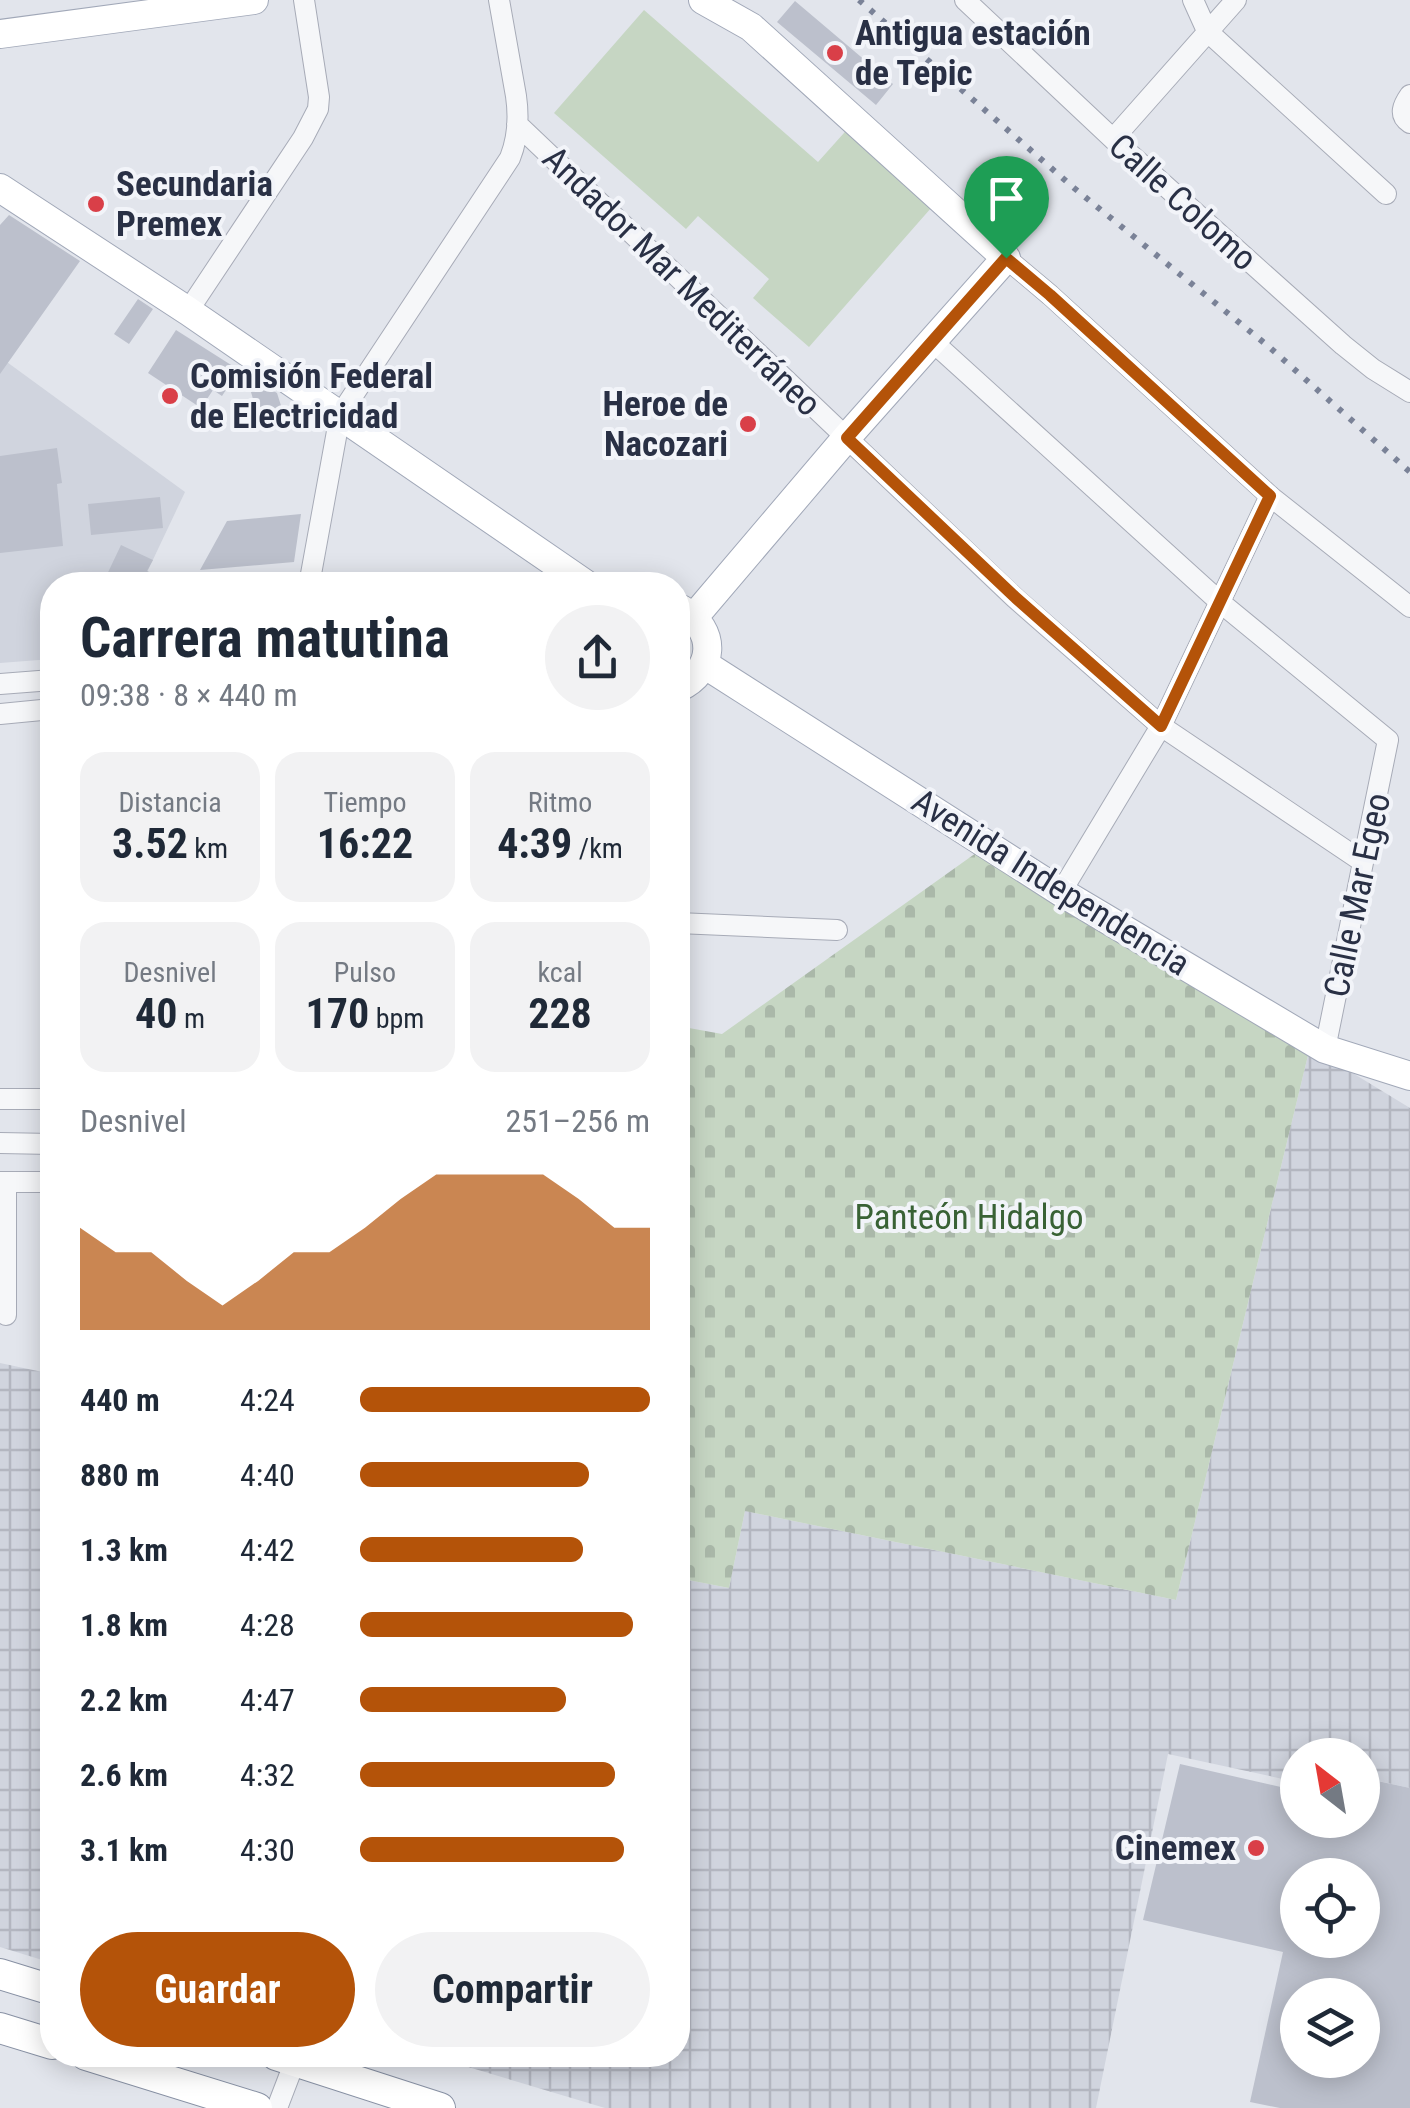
<!DOCTYPE html>
<html lang="es">
<meta charset="utf-8">
<style>
:root{--surface:#fff;--page:#f2f2f3;--text:#1f2937;--muted:#747a83;--accent:#b45309}
body{margin:0;font-family:"Roboto Condensed",sans-serif;background:var(--page);color:var(--text);height:100vh;display:flex;flex-direction:column;font-size:38px;white-space:nowrap}
*{box-sizing:border-box;margin:0}
p{font-size:32px;color:var(--muted)}
.icon{flex:none;width:55px;height:55px;fill:none;stroke:currentColor;stroke-width:2;stroke-linecap:round;stroke-linejoin:round}
.map{position:relative;flex:1;overflow:hidden}
.sheet{position:absolute;left:40px;top:572px;width:650px;height:1495px;display:flex;flex-direction:column;background:var(--surface);border-radius:40px;box-shadow:0 5px 25px #0003}
.sheet>*{flex:none}
.needle{width:65px;rotate:329deg}
.buttons{position:absolute;left:1280px;top:1738px;display:grid;gap:20px}
.buttons a{display:grid;place-items:center;width:100px;height:100px;border-radius:50%;background:var(--surface);box-shadow:0 5px 25px #0003;font-size:50px}
.pin{position:absolute;display:grid;place-items:center;width:85px;height:85px;color:#fff;margin:-102px -42px;border-radius:50% 50% 50% 0;rotate:-45deg;box-shadow:0 0 10px #0007}
.pin .icon{rotate:45deg}
.round{display:grid;place-items:center;flex:none;width:105px;height:105px;border-radius:52px;background:var(--page)}
.summary{display:flex;align-items:center;justify-content:space-between;height:170px;padding:0 40px}
h1{font-size:55px;font-weight:700;line-height:75px}
.figures{display:grid;grid-template-columns:repeat(3,1fr);gap:15px;height:170px;padding:10px 40px}
.figures div{display:grid;align-content:center;border-radius:25px;background:var(--page);text-align:center}
.figures b{font-size:42px;font-weight:700}
.figures small{font-size:28px;font-weight:400}
.figures p{font-size:28px}
.chart{height:280px;padding:20px 40px}
.chart p{display:flex;justify-content:space-between}
.chart svg{width:100%;height:180px;margin-top:10px;fill:var(--accent);opacity:.7}
.button{display:flex;gap:20px;margin-top:auto;padding:20px 40px}
.button a{flex:1;height:115px;border-radius:60px;background:var(--accent);color:#fff;font-size:40px;font-weight:700;line-height:115px;text-align:center}
.button a+a{background:var(--page);color:var(--text)}
ul{padding:0 40px;list-style:none;font-size:32px}
li{display:grid;grid-template-columns:160px 120px 1fr;align-items:center;height:75px}
li i{height:25px;border-radius:12px;background:var(--accent)}
.map>svg:first-child{display:block}
.built{fill:#d0d4de}
.industrial{fill:url(#industrial-grid)}
.grass{fill:#c6d6c3}
.cemetery{fill:url(#cemetery-stones)}
.building{fill:#bcc0cc;fill-rule:evenodd}
.lines{fill:none;stroke-linecap:round;stroke-linejoin:round}
.minor-casing{stroke:#a7abb7;stroke-width:22}
.major-casing{stroke:#a1a8b8;stroke-width:30}
.highway-casing{stroke:#8891a4;stroke-width:32}
.minor{stroke:#f6f7f9;stroke-width:20}
.major{stroke:#fff;stroke-width:28}
.highway{stroke:#fff;stroke-width:30}
.rail{stroke:#7a8297;stroke-width:6;stroke-dasharray:5 10;stroke-linecap:butt}
.route-casing{stroke:#fff;stroke-width:20}
.route{stroke:#b45309;stroke-width:12}
.poi-dot{fill:#d93f48;stroke:#f2f4f9;stroke-width:4}
.labels{text-anchor:middle;stroke-width:8;stroke-linejoin:round;paint-order:stroke}
.poi-label{font-size:35px;font-weight:bold;fill:#293045;stroke:#f2f4f9;text-anchor:start}
.street-label{font-size:35px;fill:#293045;stroke:#f2f4f9}
.park-label{font-size:35px;fill:#396235;stroke:#f2f4f9}
</style>
<div class="map">
<svg width="1410" height="2108" viewBox="0 0 1410 2108">
<defs>
<pattern id="industrial-grid" width="8" height="8" patternUnits="userSpaceOnUse" patternTransform="scale(2.5)"><rect width="8" height="8" fill="#d0d4de"/><path d="M0 4h8M4 0v8" fill="none" stroke="#b3b6c0"/></pattern>
<pattern id="cemetery-stones" width="16" height="16" patternUnits="userSpaceOnUse" patternTransform="scale(2.5)"><rect width="16" height="16" fill="#c6d6c3"/><path d="M2 7V4a2 2 0 0 1 4 0v3zM10 15v-3a2 2 0 0 1 4 0v3z" fill="#aab8a9"/></pattern>
</defs>
<rect width="100%" height="100%" fill="#e2e5ec"/>
<path class="built" d="M0,357L185,492L141,585H52V659L0,663Z"/>
<path class="industrial" d="M1310,1047L1410,1108V1788L1369,1779L1363,1797L1362,1755H1298L1297,1782L1168,1754L1096,2108H605L428,2055H678V1578L729,1588L745,1511L1176,1600Z
M0,1363L52,1374V1963L0,1947Z"/>
<path class="grass" d="M644,10L818,162L852,124L939,199L809,347L753,298L769,279L698,216L686,229L554,113Z"/>
<path class="cemetery" d="M976,853L1310,1047L1176,1600L745,1511L729,1588L678,1578V1026L722,1034Z"/>
<path class="building" d="M795,1L893,84L876,105L777,22Z
M9,215L80,261L0,374V225Z
M138,299L153,309L129,344L114,334Z
M176,330L239,370L222,396L213,390L201,408L148,373Z
M246,375L277,393L284,415L260,423Z
M57,448L62,483L57,484L63,546L0,553V456Z
M160,497L163,528L91,535L88,504Z
M301,514L294,562L200,570L227,521Z
M121,545L153,560L147,571L179,585H102Z
M1180,1764L1298,1791V1820H1362V1804L1368,1779L1410,1788V2108H1280L1250,2102L1283,1952L1143,1920ZM1298,1875H1362V1940H1298ZM1298,1995H1362V2060H1298Z"/>
<g class="lines">
<defs>
<path id="minor" d="M965,0L1113,139L1343,345L1373,369L1410,392
M1193,0L1207,31L1386,194
M1410,95C1403,105 1398,115 1410,123
M517,124L1015,598L1161,726L1363,862
M1113,139L1236,0
M1006,258L1050,295L1270,496L1410,607
M188,311L303,138L318,109L319,97L304,0
M933,342L1221,603L1388,740L1325,1049
M309,585L340,415L510,158C518,138 519,117 516,96L499,0
M0,684L52,680
M0,714L52,709
M1061,892L1161,726L1270,496
M678,923L837,930
M0,1099H52
M0,1143L52,1144
M0,1182H52
M6,1182V1315
M277,2108L295,2061"/>
<path id="major" d="M0,34L254,0
M0,188L188,311L587,585
M694,617L847,437L1006,258L751,27L703,0
M704,664L1061,892L1325,1049L1410,1076
M678,688C715,671 718,630 681,609"/>
<path id="highway" d="M0,1974L52,1990
M0,2028L52,2044
M86,2055L257,2108
M276,2055L440,2108"/>
</defs>
<use href="#minor" class="minor-casing"/>
<use href="#major" class="major-casing"/>
<use href="#highway" class="highway-casing"/>
<use href="#minor" class="minor"/>
<use href="#major" class="major"/>
<use href="#highway" class="highway"/>
<path class="rail" d="M859,0L1074,188L1268,346L1410,472"/>
</g>
<g class="lines">
<defs>
<path id="route" d="M1006,258L1050,295L1270,496L1161,726L1016,598L847,438Z"/>
</defs>
<use href="#route" class="route-casing"/>
<use href="#route" class="route"/>
</g>
<g class="poi-dot">
<circle cx="835" cy="53" r="10"/>
<circle cx="96" cy="204" r="10"/>
<circle cx="170" cy="396" r="10"/>
<circle cx="748" cy="424" r="10"/>
<circle cx="1256" cy="1848" r="10"/>
</g>
<g class="labels">
<g class="poi-label">
<text x="855" y="45">Antigua estación<tspan x="855" dy="40">de Tepic</tspan></text>
<text x="116" y="196">Secundaria<tspan x="116" dy="40">Premex</tspan></text>
<text x="190" y="388">Comisión Federal<tspan x="190" dy="40">de Electricidad</tspan></text>
<text x="728" y="416" text-anchor="end">Heroe de<tspan x="728" dy="40">Nacozari</tspan></text>
<text x="1236" y="1860" text-anchor="end">Cinemex</text>
</g>
<g class="street-label">
<text transform="translate(1183 202) rotate(42)" y="12">Calle Colomo</text>
<text transform="translate(682 281) rotate(44)" y="12">Andador Mar Mediterráneo</text>
<text transform="translate(1051 882) rotate(32)" y="12">Avenida Independencia</text>
<text transform="translate(1357 895) rotate(-78)" y="12">Calle Mar Egeo</text>
</g>
<g class="park-label">
<text x="969" y="1229">Panteón Hidalgo</text>
</g>
</g>
</svg>
<div class="buttons">
<a><svg class="needle" viewBox="-14 -14 28 28"><path d="M0-13l5 13h-10z" fill="#e53935"/><path d="M0 13l5-13h-10z" fill="#747a83"/></svg></a>
<a><svg class="icon" aria-label="locate" viewBox="0 0 24 24"><circle cx="12" cy="12" r="6"/><path d="M12 2v4M12 18v4M2 12h4M18 12h4"/></svg></a>
<a><svg class="icon" aria-label="layers" viewBox="0 0 24 24"><path d="M12 4l9 5-9 5-9-5zM3 14l9 5 9-5"/></svg></a>
</div>
<div class="pin" style="left:1006px;top:258px;background:#1e9e55"><svg class="icon" aria-label="arrive" viewBox="0 0 24 24"><path d="M6 21V4h12l-3 4 3 4H6"/></svg></div>
<section class="sheet">
<div class="summary"><div><h1>Carrera matutina</h1><p>09:38 · 8 × 440 m</p></div><a class="round"><svg class="icon" aria-label="share" viewBox="0 0 24 24"><path d="M12 15V3M7 8l5-5 5 5M5 13v7h14v-7"/></svg></a></div>
<div class="figures">
<div><p>Distancia</p><b>3.52<small> km</small></b></div>
<div><p>Tiempo</p><b>16:22</b></div>
<div><p>Ritmo</p><b>4:39<small> /km</small></b></div>
</div>
<div class="figures">
<div><p>Desnivel</p><b>40<small> m</small></b></div>
<div><p>Pulso</p><b>170<small> bpm</small></b></div>
<div><p>kcal</p><b>228</b></div>
</div>
<div class="chart"><p><span>Desnivel</span>251–256 m</p>
<svg viewBox="0 0 160 44" preserveAspectRatio="none"><path d="M0 44V19L10 25L20 25L30 32L40 38L50 32L60 25L70 25L80 19L90 12L100 6L110 6L120 6L130 6L140 12L150 19L160 19V44z"/></svg>
</div>
<ul>
<li><b>440 m</b>4:24<i style="width:100%"></i></li>
<li><b>880 m</b>4:40<i style="width:79%"></i></li>
<li><b>1.3 km</b>4:42<i style="width:77%"></i></li>
<li><b>1.8 km</b>4:28<i style="width:94%"></i></li>
<li><b>2.2 km</b>4:47<i style="width:71%"></i></li>
<li><b>2.6 km</b>4:32<i style="width:88%"></i></li>
<li><b>3.1 km</b>4:30<i style="width:91%"></i></li>
</ul>
<div class="button"><a>Guardar</a><a>Compartir</a></div>
</section>
</div>
